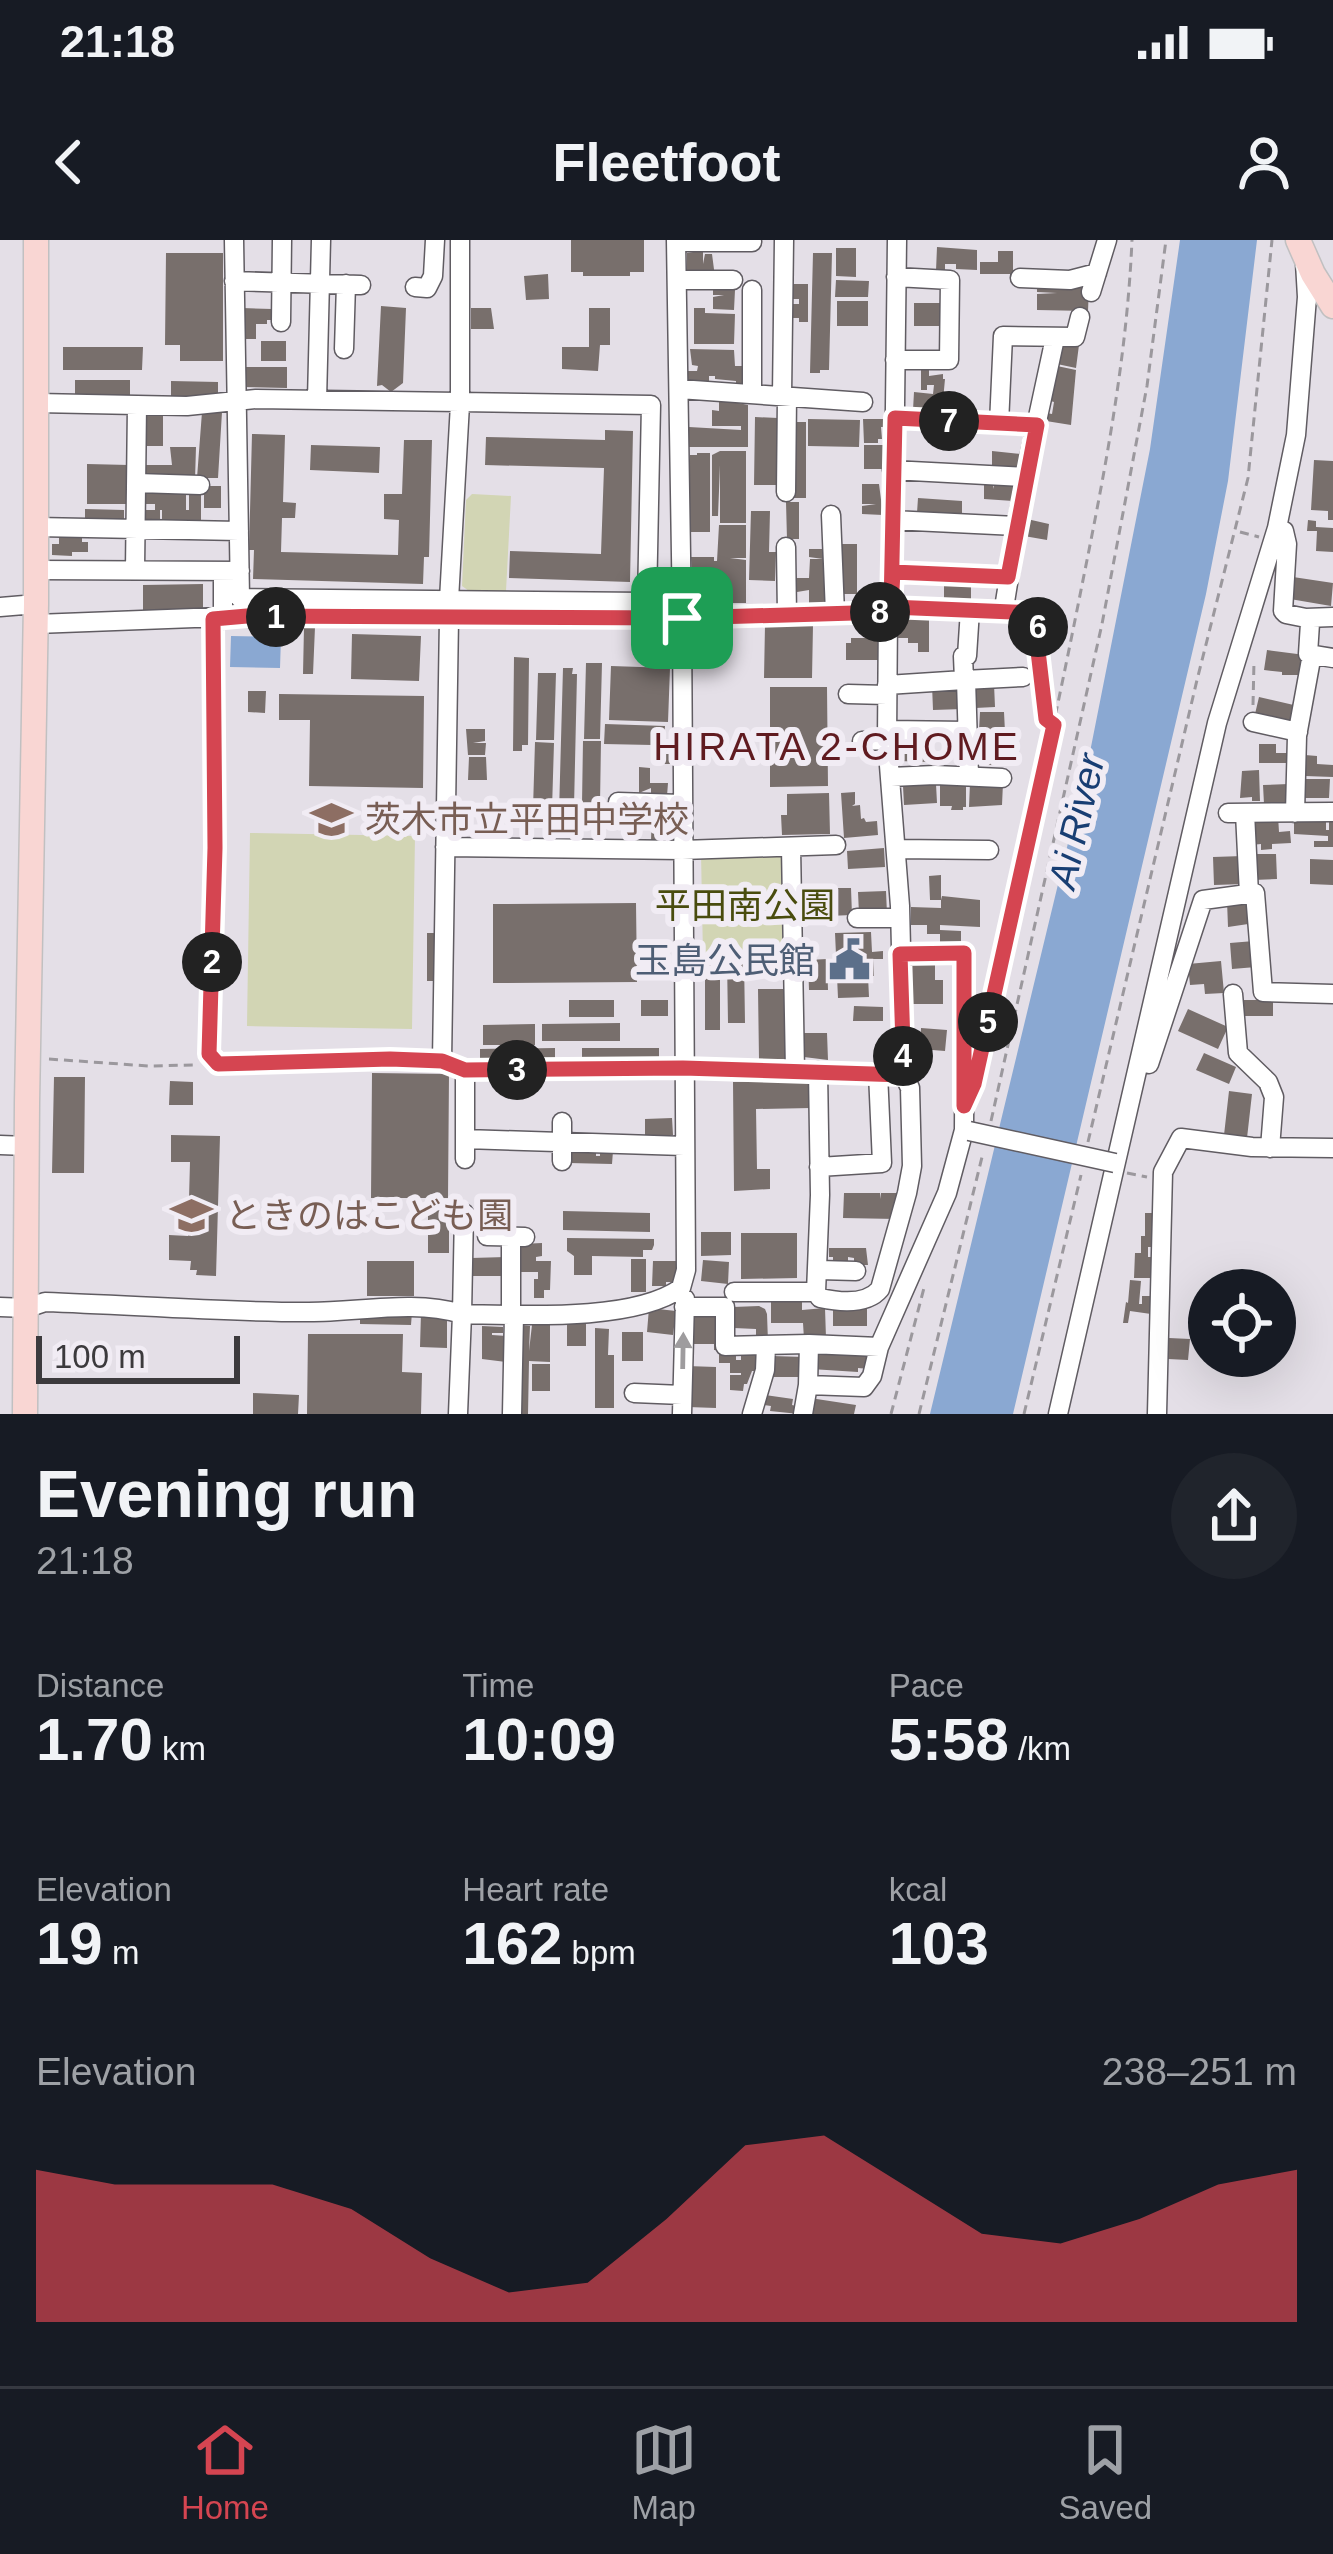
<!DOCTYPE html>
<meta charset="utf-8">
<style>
:root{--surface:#171b24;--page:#20242c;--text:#f1f3f6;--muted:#9ea1a6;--line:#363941;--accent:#d54551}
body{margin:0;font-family:Arial,"Noto Sans JP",sans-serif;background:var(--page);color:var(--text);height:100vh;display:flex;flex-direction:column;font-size:45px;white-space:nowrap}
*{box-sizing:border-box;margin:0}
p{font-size:39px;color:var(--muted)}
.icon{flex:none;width:66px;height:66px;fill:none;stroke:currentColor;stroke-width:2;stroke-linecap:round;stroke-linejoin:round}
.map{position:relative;height:1174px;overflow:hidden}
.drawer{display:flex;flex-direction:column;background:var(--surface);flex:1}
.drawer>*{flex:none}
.fabs{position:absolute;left:1188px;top:1029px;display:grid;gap:24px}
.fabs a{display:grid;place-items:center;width:108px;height:108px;border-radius:50%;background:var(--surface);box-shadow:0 12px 48px #0002;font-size:60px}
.scale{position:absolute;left:36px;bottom:30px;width:204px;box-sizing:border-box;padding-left:12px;border:6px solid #3c3a3d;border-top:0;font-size:33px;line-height:42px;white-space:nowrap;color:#3c3a3d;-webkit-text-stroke:9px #f1ecf4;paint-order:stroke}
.pin{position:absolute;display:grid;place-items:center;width:102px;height:102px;color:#fff;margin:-51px;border-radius:24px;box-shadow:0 6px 18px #0006}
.km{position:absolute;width:60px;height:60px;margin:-30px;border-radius:50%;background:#222;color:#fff;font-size:33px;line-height:60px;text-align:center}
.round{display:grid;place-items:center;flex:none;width:126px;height:126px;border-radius:63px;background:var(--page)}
.head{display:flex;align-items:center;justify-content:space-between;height:204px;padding:0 36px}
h1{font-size:66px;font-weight:700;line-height:90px}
.figures{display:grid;grid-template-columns:repeat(3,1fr);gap:18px;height:204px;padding:12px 36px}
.figures div{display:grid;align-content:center}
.figures b{font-size:60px;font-weight:700}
.figures small{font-size:33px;font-weight:400}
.figures p{font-size:33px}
.chart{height:336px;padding:24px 36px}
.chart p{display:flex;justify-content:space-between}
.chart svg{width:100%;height:216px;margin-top:12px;fill:var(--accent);opacity:.7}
.status{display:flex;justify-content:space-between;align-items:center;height:84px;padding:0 60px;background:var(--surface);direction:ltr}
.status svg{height:33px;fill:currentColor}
header{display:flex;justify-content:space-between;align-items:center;height:156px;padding:0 36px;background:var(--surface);font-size:54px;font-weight:700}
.dock{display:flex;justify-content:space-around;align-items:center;height:168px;border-top:3px solid var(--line);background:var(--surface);font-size:33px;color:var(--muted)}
.dock a{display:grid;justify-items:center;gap:6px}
.dock .selected{color:var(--accent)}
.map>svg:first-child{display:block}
.green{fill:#d2d5b4}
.water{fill:#8aa8d2}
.building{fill:#786f6c}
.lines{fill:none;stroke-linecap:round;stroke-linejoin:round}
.minor-casing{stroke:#605c62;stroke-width:21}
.major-casing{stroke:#c1c0c1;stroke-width:27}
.path{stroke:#9b989d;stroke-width:3;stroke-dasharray:9 6;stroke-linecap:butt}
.minor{stroke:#fff;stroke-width:18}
.major{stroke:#f9d6d3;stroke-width:24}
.minor-bridge-casing{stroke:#605c62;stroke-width:21;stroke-linecap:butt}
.minor-bridge{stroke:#fff;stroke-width:18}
.oneway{fill:#9e9c9e}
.route-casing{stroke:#fff;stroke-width:24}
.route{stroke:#d54551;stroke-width:15}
.labels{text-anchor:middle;stroke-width:12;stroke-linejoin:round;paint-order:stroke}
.education-label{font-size:36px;fill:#785e54;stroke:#f1ecf4;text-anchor:start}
.park-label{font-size:36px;fill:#494c0e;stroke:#f1ecf4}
.service-label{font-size:36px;fill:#4e5e75;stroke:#f1ecf4;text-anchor:end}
.neighbourhood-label{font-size:39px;letter-spacing:3px;fill:#601b20;stroke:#f1ecf4}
.water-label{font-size:39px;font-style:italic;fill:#183e73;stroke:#f1ecf4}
</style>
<div class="status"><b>21:18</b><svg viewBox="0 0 49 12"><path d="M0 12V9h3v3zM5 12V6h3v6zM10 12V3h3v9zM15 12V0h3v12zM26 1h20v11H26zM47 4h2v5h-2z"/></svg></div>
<header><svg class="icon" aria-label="back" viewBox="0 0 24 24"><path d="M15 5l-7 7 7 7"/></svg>Fleetfoot<svg class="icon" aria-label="person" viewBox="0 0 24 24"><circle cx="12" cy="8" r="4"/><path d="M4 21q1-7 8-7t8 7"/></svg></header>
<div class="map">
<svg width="1333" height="1174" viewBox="0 0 1333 1174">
<rect width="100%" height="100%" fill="#e4dfe7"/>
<path class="green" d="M472,254L511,256L506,351H469L462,346L466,260Z
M250,593L415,596L412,789L247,786Z
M780,612L786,617L788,714L703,716L701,613Z"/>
<path class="water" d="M1180,0H1257L1228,241L1206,354L1013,1174H930L1090,512L1150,209Z
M231,396L281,397L280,428L230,427Z"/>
<path class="building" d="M571,0H644V32H630V36H583V32H571Z
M937,7L977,10V30L956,29V24H945V31H936Z
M836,8H856V37L836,36Z
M693,9H703V24L705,14H712L715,37L687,32V13L693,12Z
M998,11H1013V34H980V22H998Z
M166,13H223V121H180V105H165Z
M813,13H832L829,130H820V133H810Z
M548,34L549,59L526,60L524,36Z
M836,40L869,41L868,57H835Z
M792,44H808V82H799V78H791L792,64H799V59H792Z
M1037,45L1089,46L1088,71L1037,70V54L1057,53L1037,52Z
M713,50H735L734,70L713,69V57L724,55H713Z
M837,61H868V86H837Z
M914,63H946L942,86H914Z
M381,66L406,68L403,143L391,152L382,145L377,146Z
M242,68L272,69V80H267V84H256V99H242Z
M471,68H491L494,89H471Z
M589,68H610V105H600L598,131L562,129V107H589Z
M694,68H705V73L735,74L734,104H694Z
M261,101H286V121H261Z
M1063,102L1079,105L1076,128L1057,124Z
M63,107H143L142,130H63Z
M690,109L734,110L735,126H749L747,145L736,146V141L715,139V136H709V141H704V145H692L688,141V131H697L698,126L692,125Z
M1057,126L1076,130L1071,185L1046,181L1047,173L1052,174L1054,162L1047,160Z
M241,127H287V148L241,147Z
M921,129H929V136L943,134V139H945L942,171L913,170L914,152L933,154L934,145H927V150H921Z
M75,140H130V155L75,156Z
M171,141L218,142V156H171Z
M719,159L748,165V207H689V187L741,190V186H712V170L719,171Z
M202,172H222L218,238H197Z
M141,174H163V206H141Z
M755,177L778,178V245H754Z
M808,179L860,180L859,207L808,206Z
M863,179H884V187H881L882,199H878V203H864Z
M793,182H806V258H793Z
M605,190L633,191L630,342L509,338L510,311L601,314L604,228L485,225L486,197L605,200Z
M252,194L285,195L283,262L296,263L295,278H282L281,312L398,315L399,280L384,279V254H402L404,200H432L429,317H424L423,344L253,339L254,310H249Z
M311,205L380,207L379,233L310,230Z
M864,205H887L884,229H864Z
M170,207H196L195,240L143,241V225H172Z
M720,211H746V283H720V225L718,276H712V215Z
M992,211L1021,214L1017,230L1001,229V226L992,228Z
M697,213H710V292H690V215H697Z
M1314,220L1333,221V280H1328V271L1311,270Z
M87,224L129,225L128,264H87Z
M984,241H992L994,249V241H1015L1013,261L984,259Z
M862,244H879L883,275L862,274V266L876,264H862Z
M204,246H221V268H204Z
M141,251L186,254V270H189V255L201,254V285L162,282V270H160V282H140V270H155V264H141Z
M918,258L962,261V277L917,273Z
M786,262H799V299H787Z
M85,269L124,270V283H85Z
M751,271H770L769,312H776L775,341L749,340Z
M1027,279L1049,284L1047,300L1024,296Z
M1308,280L1316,281V287L1333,288V312L1316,311L1317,291H1307Z
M719,285H746V318H730L746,320V363H717V345H693L691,317H714V321H717Z
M59,295H82V302H88V312H72V316L52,315V304H59Z
M842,304H857V354H842Z
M809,309H827V364H809V350L791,353V338H809L810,319H823L809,317Z
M1293,337L1333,343L1331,366L1290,359Z
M203,344V371H143V345Z
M944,344L971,345V362L944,361Z
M895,374L929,378V412H918V403H908V398H898L895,395Z
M765,385H813L812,438H764Z
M304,387H315L313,434H303Z
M352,394L421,396L419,441L351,439Z
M851,398H879V402H882V420H846V403H851Z
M1267,410L1305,415L1302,435H1282V432L1264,430Z
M514,417L529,418L528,505H522V511H513Z
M586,423H602L600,499H584Z
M611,426L670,428L668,482L609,480Z
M563,428H573L572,434H577L574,567H568V573H559Z
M538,433H556L554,500H536Z
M961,443L963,469L933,470L932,445Z
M994,444L995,467L975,468L976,445Z
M770,447H827L828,546L770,547Z
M248,451H266L265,473L248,472Z
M279,454L424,456L423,548L309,546L310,480H279Z
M1259,457L1298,466L1293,488L1255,474Z
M980,472H1004L1005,492L985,493V490H979Z
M605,484L665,486L664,510H672L671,524H652V505L604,504Z
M466,489H485V501L473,503H486L485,515H468Z
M929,496L931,522L897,521L896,498Z
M583,501H601L600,564H582Z
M979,501H994V525H973V506H979Z
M535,502L554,503L552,569H533Z
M1259,504H1276V513H1290V523H1259Z
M1305,515L1317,516V524L1333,525V537L1305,536Z
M469,517H486L487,540H468Z
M639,527L650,528V543H668L667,556H651V548L639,553Z
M1259,530L1260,561H1252V557L1240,558L1242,531Z
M1302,539H1330L1329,558H1302Z
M940,541H966V567H963V570H951L952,566H940Z
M970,543H1003L1002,565L969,567Z
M936,544L937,563L904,565L903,546Z
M1289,544L1290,566L1264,564L1263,545Z
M855,552V564L852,566L860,565L861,579L864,578L866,582L877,581L878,595L844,598L841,553Z
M829,553L830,594L782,595L781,575H787V554Z
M652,570L670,571V586H674L673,597L660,596V601H651Z
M1294,575H1326V590H1329V575H1333V607H1314V601H1328V596L1294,594Z
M1278,576L1279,592L1290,591L1291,603L1272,604V609L1261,610V604L1251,605L1249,579Z
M884,608L885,627L848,629L847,611Z
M1253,614H1276L1277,639L1253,640Z
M1243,616L1244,644L1214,645L1213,617Z
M1310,619L1333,620V645L1310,644Z
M941,635V660L942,656L980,660V687L940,685V690L961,691V707H940V694H927V685H911V667L941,668V660H930L929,636Z
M834,648H851L852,675L828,676L827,652H834Z
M886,651L887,674H859L858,652Z
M1252,659L1255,683L1228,687L1227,661Z
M636,663L637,742L493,743V664Z
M871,692L872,712L883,711V719H873L874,736H868L869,757L838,758L835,693Z
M427,693H435V741H427Z
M1254,701L1256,727L1232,729L1230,703Z
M910,718H935V740H943V764H913Z
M727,719H744L745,783H728Z
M827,719L828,750H809L808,720Z
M705,720H720V790H705Z
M1221,721L1224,753L1205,754L1204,744L1190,745L1188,724Z
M758,749H785L786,819H759Z
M569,760H614V777H569Z
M641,760H668V776H641Z
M1238,760H1273V776H1238Z
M854,766L883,767V781H853Z
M1188,769L1228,787L1218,809L1178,791Z
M620,783V801H542V784Z
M535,784V805H483V785Z
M921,788L947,790L945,811L920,809Z
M804,793H827L828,820L804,817Z
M555,808V823L480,824V809Z
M582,808H659V823L582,824Z
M1204,813L1236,827L1229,844L1196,830Z
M372,833L449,834L448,958H371Z
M54,837H85L84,933H52Z
M170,841L193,842V865H169Z
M811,841V868L756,869L757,929H770V949L734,951L733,842Z
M1229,851L1252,854L1247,898L1224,895Z
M672,878L673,895L645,896V879Z
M171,895L220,896L216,1036L196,1035L197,1030H190L191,1021L169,1020V995L188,996L190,922H171Z
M569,911H596V916H600V913L604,911H613L612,924L569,923Z
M844,953H880L881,959V953H897L896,979L843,978Z
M428,968H449V1013H428Z
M563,971L650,973V992L563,990Z
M1145,973H1156L1157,1007H1148V1017H1155V1038H1134L1135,1013H1141V996H1145Z
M701,992H731V1015L701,1016Z
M741,993H797V1038L741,1039Z
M567,998L654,999V1005L652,1010H643V1017L592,1016V1035H574V1016L567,1011Z
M542,1003V1016L536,1017V1021H551L550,1050H544V1058H534V1039H538V1032H516V1017H521V1004Z
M829,1008H866L868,1025H854V1018L848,1017V1024H833V1017H829Z
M506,1017V1036H472L471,1018Z
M631,1019H646V1052H631Z
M703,1020L729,1022L728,1044L701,1041Z
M367,1021H414V1056H367Z
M653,1021H677L675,1042H666V1046H652Z
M1130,1040L1141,1041L1139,1064H1142V1056H1154L1151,1074L1130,1071L1128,1083H1123L1126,1062L1128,1063Z
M771,1061H802V1070L825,1068L826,1098L804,1099L803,1083H771Z
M833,1064H867V1086H833Z
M759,1066L765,1069L767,1074L768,1102L756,1103V1089L734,1088L733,1067Z
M649,1068L676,1071L673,1095L647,1092Z
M360,1071L412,1072L411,1085L360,1084Z
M421,1073L447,1074V1108L420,1107Z
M690,1073H722L736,1111V1120H741V1111L759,1109V1131H752L747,1144H744L743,1151L730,1150V1135H741V1133H730V1123H719V1110H714V1104H689Z
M586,1083V1106H567V1084Z
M521,1085L530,1086L529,1111L532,1085H550V1122L529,1121L528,1174H517Z
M482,1086L503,1087V1093H492V1095L507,1096L506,1122L482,1119Z
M595,1088L609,1089L608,1115H614V1168H595Z
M622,1092H643V1121H622Z
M308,1094H403L402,1132L422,1133L421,1174H307Z
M1169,1098L1190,1099L1188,1120L1168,1119Z
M812,1107L870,1110L869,1129L858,1128V1132L811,1129Z
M772,1116L804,1117V1137H770Z
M532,1124H550V1151H532Z
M687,1126L716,1127V1168L688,1167Z
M253,1153L299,1155L298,1174H253Z
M765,1155L793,1159L792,1165L800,1167L799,1174L770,1171L771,1166L764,1165Z
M810,1158L856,1165L854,1174H807Z"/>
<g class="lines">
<defs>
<path id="minor" d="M676,2H752
M1020,38L1070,40L1097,33
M677,40H733
M234,41L361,45
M415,47L427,48L433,36L435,0
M752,50V154
M1091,52L1107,0
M281,82L282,0
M344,109L346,44
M895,120H949L950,40L896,37
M679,149L863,162
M782,156L784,0
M317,160L321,0
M37,163L187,166L256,159L651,165L647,362L240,358L234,0
M895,178L1037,185
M999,184L1003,96L1075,97L1080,77
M892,230L1025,237
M137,243L200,245
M786,252L787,156
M831,275L835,373
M892,280L1016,286
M37,287L239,291
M1277,288L1284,291L1287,304L1283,371L1286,374L1306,378L1310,383L1308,414L1333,418
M786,307L787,375
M37,330L240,331
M135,330L137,165
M893,332L1008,337
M449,360L460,164V0
M1005,362L1025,237L1055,98
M0,367L36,364
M891,367L1038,373
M223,378V331
M1306,378L1333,377
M213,379L215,608L209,814L218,824L390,819L442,821L449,378
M36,384L247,376L682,378L888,372
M964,440L1023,437
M966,440L969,536
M887,445L964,440L963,416H967L970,370
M848,454L887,455
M1253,482L1298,492
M887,490L968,491
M862,501L887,500
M891,537L935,535L1002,538
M618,562L682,564
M1228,573L1333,572
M1245,573L1249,654
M1295,573L1297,496L1312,414
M445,607L682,610L836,605
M791,607L795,831
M896,609L989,610
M857,678H900
M1233,754L1238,813L1268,842L1274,857L1270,908
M442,821L465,830L683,828L904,835L900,666L887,500L888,372L891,367L893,332L897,0
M1149,824L1203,660L1255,653L1263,752L1333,754
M562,882V921
M465,899L684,906
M0,905L27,906
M465,919V830
M819,927L882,923L878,833
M487,996L525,997
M511,996V1075
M819,1030L856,1031
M734,1052H816L820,955L818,831
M816,1052L820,1058C839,1062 867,1065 880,1049L907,953L912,926L910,848L904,835
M0,1067L27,1068L45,1062C132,1065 218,1072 305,1072C357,1073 411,1059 462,1074L464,973
M684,1067H725V1106L809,1104L879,1107
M808,1145L864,1147L872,1136L879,1107L947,953L964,890L965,713L900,714
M634,1153L682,1155
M458,1174L462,1074C521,1075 633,1082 681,1048L686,1030L682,378L676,0
M512,1174L514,1075
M682,1174L685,1059
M752,1174L765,1130L766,1105
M803,1174L808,1145L809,1104
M1058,1174L1217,483L1277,288L1296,195L1307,57L1305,23
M1157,1174L1163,932L1181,898L1252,907L1333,908"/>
<path id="major" d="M1298,0L1313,34L1333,66
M25,1174L27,863L36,364V0"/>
</defs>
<use href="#minor" class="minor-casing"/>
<use href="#major" class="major-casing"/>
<path class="path" d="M1240,292L1259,297
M1038,386V411L1047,479L1054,485
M1253,465L1254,421
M981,812C1016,657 1051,502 1082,345C1105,231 1127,117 1132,0
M49,819L148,826L195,825
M991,881L1102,384L1147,146L1166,0
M1088,902L1197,440L1248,238L1272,0
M1127,933L1147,937
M891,1174L924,1048
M919,1174L983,913
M1024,1174L1081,935"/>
<use href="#minor" class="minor"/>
<use href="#major" class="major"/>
<defs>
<path id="minor-bridge" d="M969,891L1115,923"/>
</defs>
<use href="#minor-bridge" class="minor-bridge-casing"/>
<use href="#minor-bridge" class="minor-bridge"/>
</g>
<defs><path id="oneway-solid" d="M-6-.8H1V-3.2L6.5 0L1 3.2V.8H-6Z" transform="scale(3)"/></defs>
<use class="oneway" href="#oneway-solid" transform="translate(683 1111) rotate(-89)"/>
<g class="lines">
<defs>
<path id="route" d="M682,378L247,376L213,379L215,608L209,814L218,824L390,819L442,821L465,830L683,828L904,835L900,714L964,713V866L974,844L1054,485L1046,479L1038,411V373L891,367L895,178L1037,185L1008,337L893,332L891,367L888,372L682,378"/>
</defs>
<use href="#route" class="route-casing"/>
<use href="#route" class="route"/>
</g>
<defs>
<symbol id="school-bare" viewBox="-9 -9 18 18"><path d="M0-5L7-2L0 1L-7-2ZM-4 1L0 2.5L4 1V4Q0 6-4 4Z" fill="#8d6e63" stroke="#f1ecf4" stroke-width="2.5" paint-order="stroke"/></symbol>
<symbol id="civic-bare" viewBox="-9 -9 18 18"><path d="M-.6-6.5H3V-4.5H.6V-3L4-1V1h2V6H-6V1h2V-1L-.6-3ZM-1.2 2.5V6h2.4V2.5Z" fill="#5c6f8a" stroke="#f1ecf4" stroke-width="2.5" paint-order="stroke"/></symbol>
</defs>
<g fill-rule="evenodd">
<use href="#school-bare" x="302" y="550" width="59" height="59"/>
<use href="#civic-bare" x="820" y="690" width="59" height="59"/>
<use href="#school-bare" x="162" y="946" width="59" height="59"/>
</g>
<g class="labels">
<g class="education-label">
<text x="365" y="592">茨木市立平田中学校</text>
<text x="225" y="988">ときのはこども園</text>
</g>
<g class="park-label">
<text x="745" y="678">平田南公園</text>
</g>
<g class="service-label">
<text x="815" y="733">玉島公民館</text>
</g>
<g class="neighbourhood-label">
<text x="837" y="520">HIRATA 2-CHOME</text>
</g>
<g class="water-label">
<text transform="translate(1076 581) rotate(-77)" y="14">Ai River</text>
</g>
</g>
</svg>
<div class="fabs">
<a><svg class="icon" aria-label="locate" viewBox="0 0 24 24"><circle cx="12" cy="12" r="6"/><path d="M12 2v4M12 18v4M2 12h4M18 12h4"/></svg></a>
</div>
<div class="scale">100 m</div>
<div class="pin" style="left:682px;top:378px;background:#1e9e55"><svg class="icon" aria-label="arrive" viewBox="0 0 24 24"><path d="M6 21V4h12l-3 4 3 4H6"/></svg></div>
<b class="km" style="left:276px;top:377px">1</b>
<b class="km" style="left:212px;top:722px">2</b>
<b class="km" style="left:517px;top:830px">3</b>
<b class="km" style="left:903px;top:816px">4</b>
<b class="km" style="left:988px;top:782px">5</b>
<b class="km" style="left:1038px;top:387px">6</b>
<b class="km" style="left:949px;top:181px">7</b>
<b class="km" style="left:880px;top:372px">8</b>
</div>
<section class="drawer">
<div class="head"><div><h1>Evening run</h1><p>21:18</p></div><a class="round"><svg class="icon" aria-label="share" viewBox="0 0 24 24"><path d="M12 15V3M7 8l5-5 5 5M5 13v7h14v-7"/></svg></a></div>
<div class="figures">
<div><p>Distance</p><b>1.70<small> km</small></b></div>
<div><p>Time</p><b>10:09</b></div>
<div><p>Pace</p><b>5:58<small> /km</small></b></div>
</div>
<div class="figures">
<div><p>Elevation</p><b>19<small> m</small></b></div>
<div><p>Heart rate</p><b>162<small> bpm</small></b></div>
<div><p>kcal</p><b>103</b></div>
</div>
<div class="chart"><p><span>Elevation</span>238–251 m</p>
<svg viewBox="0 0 160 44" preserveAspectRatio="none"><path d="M0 44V13L10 16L20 16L30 16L40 21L50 31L60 38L70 36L80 23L90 8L100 6L110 16L120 26L130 28L140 23L150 16L160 13V44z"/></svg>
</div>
</section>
<nav class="dock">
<a class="selected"><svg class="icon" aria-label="home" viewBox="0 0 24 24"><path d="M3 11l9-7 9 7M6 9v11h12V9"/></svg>Home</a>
<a><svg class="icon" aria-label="map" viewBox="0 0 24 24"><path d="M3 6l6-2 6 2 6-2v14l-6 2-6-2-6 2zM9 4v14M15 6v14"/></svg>Map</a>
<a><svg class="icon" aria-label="saved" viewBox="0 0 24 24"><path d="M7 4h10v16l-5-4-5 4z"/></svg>Saved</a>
</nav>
